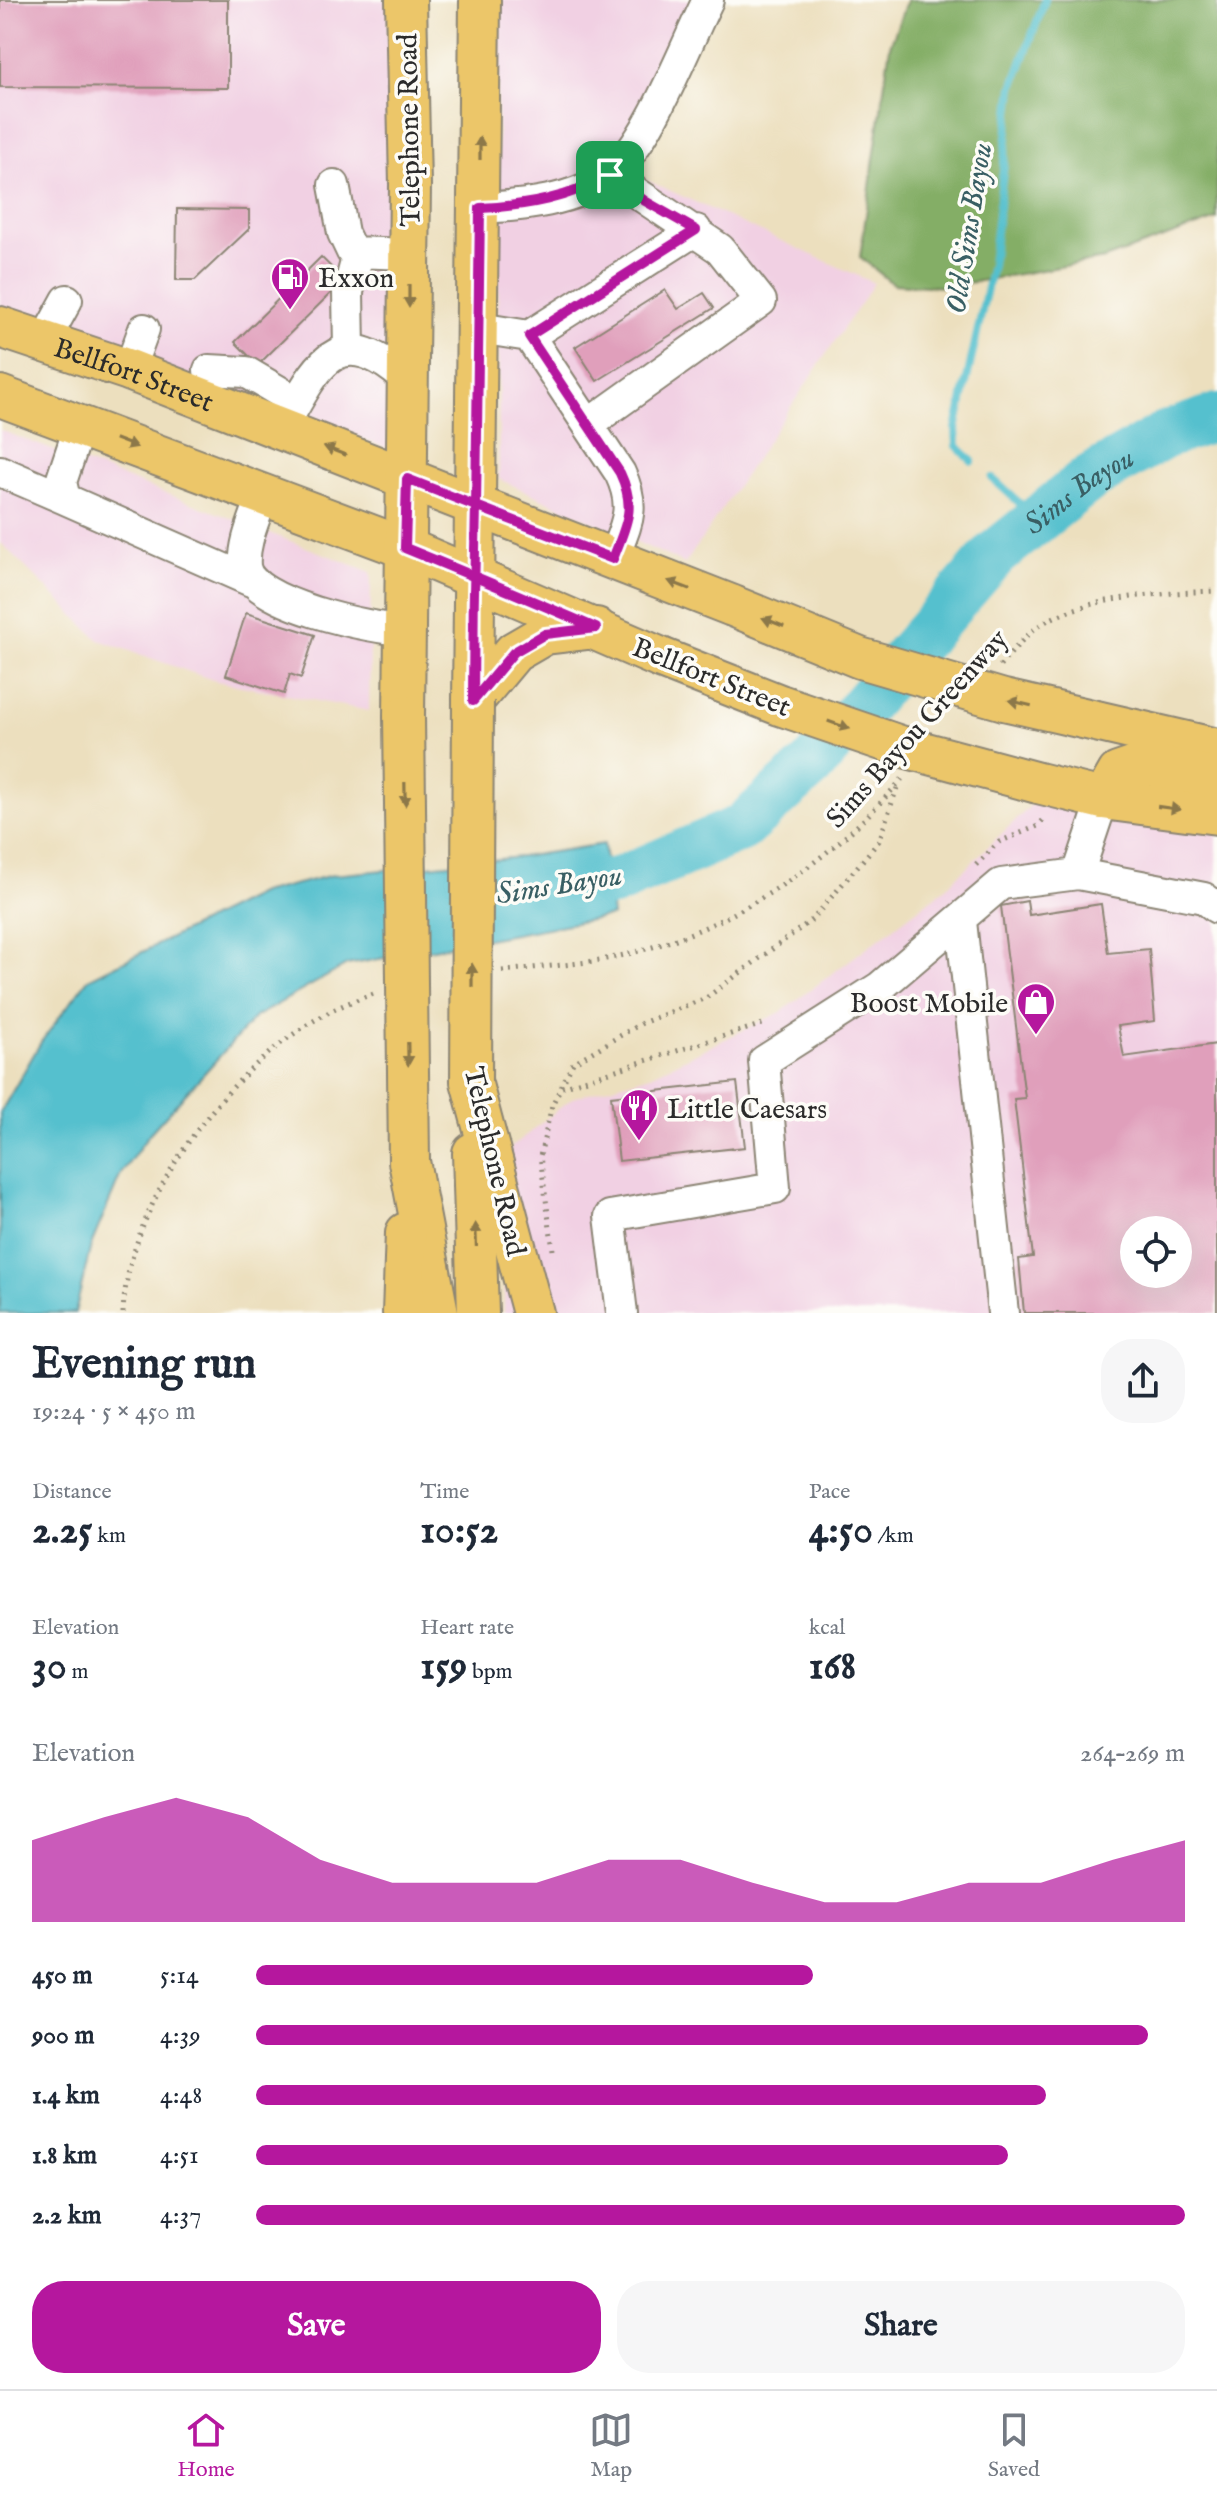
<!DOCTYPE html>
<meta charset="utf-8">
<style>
:root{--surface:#fff;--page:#f6f6f7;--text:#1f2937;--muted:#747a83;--line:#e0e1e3;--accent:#b5179e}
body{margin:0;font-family:"IM FELL English",serif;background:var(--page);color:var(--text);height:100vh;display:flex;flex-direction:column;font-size:30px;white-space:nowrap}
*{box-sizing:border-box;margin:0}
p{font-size:26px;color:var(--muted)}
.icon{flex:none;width:44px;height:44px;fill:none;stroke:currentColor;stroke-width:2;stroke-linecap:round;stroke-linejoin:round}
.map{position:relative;height:1313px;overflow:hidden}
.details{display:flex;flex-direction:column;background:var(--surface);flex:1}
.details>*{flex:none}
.buttons{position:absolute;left:1120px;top:1216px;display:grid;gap:16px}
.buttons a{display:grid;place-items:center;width:72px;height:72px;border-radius:50%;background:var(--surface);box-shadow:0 8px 32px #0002;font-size:40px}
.pin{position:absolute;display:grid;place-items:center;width:68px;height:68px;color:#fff;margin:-34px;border-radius:16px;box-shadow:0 4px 12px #0006}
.round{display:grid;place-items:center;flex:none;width:84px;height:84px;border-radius:32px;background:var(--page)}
.headline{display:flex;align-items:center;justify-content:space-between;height:136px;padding:0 32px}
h1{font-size:44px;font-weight:800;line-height:60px}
.figures{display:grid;grid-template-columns:repeat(3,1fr);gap:12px;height:136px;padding:8px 32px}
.figures div{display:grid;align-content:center}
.figures b{font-size:40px;font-weight:800}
.figures small{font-size:22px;font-weight:400}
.figures p{font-size:22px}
.chart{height:224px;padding:16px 32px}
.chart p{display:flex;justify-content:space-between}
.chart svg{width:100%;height:144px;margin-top:8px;fill:var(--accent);opacity:.7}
.primary-button{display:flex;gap:16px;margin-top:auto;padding:16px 32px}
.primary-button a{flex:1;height:92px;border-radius:32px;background:var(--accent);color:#fff;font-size:32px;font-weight:800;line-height:92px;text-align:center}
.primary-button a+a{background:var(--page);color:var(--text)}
ul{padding:0 32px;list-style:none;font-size:26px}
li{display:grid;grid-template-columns:128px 96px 1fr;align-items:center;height:60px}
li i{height:20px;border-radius:10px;background:var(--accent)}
.tabs{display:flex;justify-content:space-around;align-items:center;height:112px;border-top:2px solid var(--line);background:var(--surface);font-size:22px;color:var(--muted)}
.tabs a{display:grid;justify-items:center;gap:4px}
.tabs .active{color:var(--accent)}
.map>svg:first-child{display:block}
.built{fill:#f1d0e3;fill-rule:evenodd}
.forest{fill:#84ae66;stroke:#586c48;stroke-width:2}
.water{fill:#54c0ce;stroke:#40767c;stroke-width:2}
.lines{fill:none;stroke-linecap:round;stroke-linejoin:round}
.stream{stroke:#54c0ce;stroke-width:8}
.river{stroke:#54c0ce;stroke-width:48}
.building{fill:#e09fbb;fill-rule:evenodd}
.minor-casing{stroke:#8c8574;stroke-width:34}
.major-casing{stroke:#8c8574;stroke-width:44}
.path{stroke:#8c8574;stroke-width:5;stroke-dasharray:2 6;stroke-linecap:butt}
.minor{stroke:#fff;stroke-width:30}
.major{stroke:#ecc669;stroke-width:40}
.major-bridge-casing{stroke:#8c8574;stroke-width:44;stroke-linecap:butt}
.major-bridge{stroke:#ecc669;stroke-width:40}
.oneway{fill:#8c784a}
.route-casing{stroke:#fff;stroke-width:16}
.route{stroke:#b5179e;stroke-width:10}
.labels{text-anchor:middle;stroke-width:7;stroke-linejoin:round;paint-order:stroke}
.street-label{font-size:28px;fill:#2b2b2b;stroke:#fdfcf7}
.poi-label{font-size:28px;fill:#2b2b2b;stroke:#fdfcf7;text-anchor:start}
.water-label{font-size:30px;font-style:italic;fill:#395f64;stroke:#fdfcf7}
</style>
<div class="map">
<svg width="1217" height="1313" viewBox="0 0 1217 1313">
<rect width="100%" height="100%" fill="#fdfcf7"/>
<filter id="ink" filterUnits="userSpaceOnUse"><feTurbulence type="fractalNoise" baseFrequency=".0125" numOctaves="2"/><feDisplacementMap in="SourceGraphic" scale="16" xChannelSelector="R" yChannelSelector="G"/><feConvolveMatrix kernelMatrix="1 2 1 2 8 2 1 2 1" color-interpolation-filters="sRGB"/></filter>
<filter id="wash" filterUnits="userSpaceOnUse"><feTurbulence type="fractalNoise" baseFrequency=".006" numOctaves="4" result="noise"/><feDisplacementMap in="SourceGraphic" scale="32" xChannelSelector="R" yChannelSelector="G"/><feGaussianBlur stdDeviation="1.8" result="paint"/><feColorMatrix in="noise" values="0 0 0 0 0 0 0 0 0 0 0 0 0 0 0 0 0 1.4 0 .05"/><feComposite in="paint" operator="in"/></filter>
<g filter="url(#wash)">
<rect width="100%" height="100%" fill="#ecdfbe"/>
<path class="built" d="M0,0H388L390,449L0,307Z
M497,0H707L624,161L642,178L874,283L685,564L499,479Z
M0,430L371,572L369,711L216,681L99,640L0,542Z
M1046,791L1217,825V1313H504L507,1151L572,1098L651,1075L781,1012L942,891ZM1134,1230H1178V1274H1134Z"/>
<path class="forest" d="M907,0H1217V219L1104,259L946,287L893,284L860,257L890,46Z"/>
<path class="water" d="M604,844L612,916L347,965L255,1017L150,1133L121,1174L91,1245L75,1313H0V1113L41,1042L88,979L261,893L333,875L521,857Z"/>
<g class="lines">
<path class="stream" d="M972,461L957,446L956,429L992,265L1013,87L1045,0
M992,478L1038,520"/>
<path class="river" id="s1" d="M542,885L613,883L741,828L811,766L995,554L1090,478L1165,435L1217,417"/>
</g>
<g id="blocks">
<path class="building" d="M0,0H228V88L0,87Z
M177,209L249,210V229L195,280H176Z
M321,257L344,280L258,365L235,342Z
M665,290L678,309L704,293L714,308L597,381L575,347Z
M246,613L315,635L301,678L290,674L284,694L226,675Z
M1027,901L1029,915L1101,904L1108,953L1149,949L1155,1021L1118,1026L1124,1057L1217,1044V1313H1024L1019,1259L1033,1257L1014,1099L1025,1098L1001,906ZM1134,1230H1178V1274H1134Z
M737,1082L745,1147L619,1161L611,1096Z"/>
</g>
</g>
<g filter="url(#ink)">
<use href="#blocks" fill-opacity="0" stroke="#8c8574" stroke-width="2"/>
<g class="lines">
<defs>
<path id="minor" d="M334,185L343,233L352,252L409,254
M480,208C523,206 574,201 609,175C648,146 685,46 708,0
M479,328L529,336L620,473C637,509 626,524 613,559
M529,336L696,230
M44,342L67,300
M349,350L348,292L358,254
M129,370L144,329
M209,370L246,372L297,402
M590,423L761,301L720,249L610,175
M80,425L61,482L65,499L251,581
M281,430C318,366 336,316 408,381
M0,471L65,499
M263,494C256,517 243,542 245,566C249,604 373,629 405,630
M1078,874L1204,898L1217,908
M961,921L1003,1313
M622,1313L610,1216L775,1188L764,1061L880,987L1001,884L1078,874L1103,799"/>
<g id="major">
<path id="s2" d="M0,327L129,370L733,606"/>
<path d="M0,396L405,548L661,658"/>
<path d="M473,701L480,0"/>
<path d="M473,701L514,652L545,634L596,628"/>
<path d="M404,716L410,185L406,0"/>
<path d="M1096,721L1217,749"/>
<path d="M1038,783L1103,799L1217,814"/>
<path d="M1103,799L1118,773L1144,764L1217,778"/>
<path d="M471,1081L533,1313"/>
<path d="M473,1153L478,1313"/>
<path d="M409,1161L438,1313"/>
<path d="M403,1313L406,1233"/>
</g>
</defs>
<use href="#minor" class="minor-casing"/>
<use href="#major" class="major-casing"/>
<path class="path" d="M1000,666C1014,650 1027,632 1045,622C1090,596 1165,593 1217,591
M976,865L999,842L1038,826L1046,817
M502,971C538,967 575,965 611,958C726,933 826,867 902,779
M562,1087L766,1023
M553,1250L540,1156L552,1105L573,1063L642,1023L706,998L813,919L879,841L897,788
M123,1313C128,1189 253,1028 374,994"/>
<use href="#minor" class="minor"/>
<use href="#major" class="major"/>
<defs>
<path id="major-bridge" d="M733,606L860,658L1004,700L1096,721
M661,658L780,705L900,746L1038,783
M404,716L409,1161
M471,1081L473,701"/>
</defs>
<use href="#major-bridge" class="major-bridge-casing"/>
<use href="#major-bridge" class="major-bridge"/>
</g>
<defs><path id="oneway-solid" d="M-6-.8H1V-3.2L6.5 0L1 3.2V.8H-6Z" transform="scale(2)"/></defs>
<g class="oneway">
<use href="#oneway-solid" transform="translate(480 148) rotate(-90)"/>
<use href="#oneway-solid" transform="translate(409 296) rotate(90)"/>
<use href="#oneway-solid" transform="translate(126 443) rotate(21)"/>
<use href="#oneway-solid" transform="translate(335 451) rotate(-159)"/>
<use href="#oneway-solid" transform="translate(679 585) rotate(-159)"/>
<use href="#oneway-solid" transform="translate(773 622) rotate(-158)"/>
<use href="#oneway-solid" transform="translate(1020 703) rotate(-167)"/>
<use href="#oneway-solid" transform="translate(839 725) rotate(19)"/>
<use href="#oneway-solid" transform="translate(405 794) rotate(89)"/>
<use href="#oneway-solid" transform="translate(1169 808) rotate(8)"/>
<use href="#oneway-solid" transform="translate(472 975) rotate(-90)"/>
<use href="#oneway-solid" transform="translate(408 1054) rotate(89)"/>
<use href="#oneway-solid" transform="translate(476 1235) rotate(-92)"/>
</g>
</g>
<g class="lines" filter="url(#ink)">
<defs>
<path id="route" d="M610,175C569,198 527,206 480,208L476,506L407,479L405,548C469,574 533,601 596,628L545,634L514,652L473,701C473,636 474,571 476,506L613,559C626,524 637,509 620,473L529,336L696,230L645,201L610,175"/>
</defs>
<use href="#route" class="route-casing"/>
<use href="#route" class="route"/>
</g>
<defs>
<symbol id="fuel-pin" viewBox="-11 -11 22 30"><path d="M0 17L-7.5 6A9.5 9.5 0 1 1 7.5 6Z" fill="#b5179e" stroke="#fdfcf7"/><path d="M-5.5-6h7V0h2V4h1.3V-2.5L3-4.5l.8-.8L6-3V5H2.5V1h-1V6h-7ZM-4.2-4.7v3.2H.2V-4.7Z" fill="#fff"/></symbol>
<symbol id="shop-pin" viewBox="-11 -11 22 30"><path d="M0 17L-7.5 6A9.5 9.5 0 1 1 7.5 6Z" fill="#b5179e" stroke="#fdfcf7"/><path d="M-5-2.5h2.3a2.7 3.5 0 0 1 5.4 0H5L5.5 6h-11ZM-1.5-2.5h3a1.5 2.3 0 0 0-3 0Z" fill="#fff"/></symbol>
<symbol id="restaurant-pin" viewBox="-11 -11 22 30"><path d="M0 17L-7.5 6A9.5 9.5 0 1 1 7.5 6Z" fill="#b5179e" stroke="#fdfcf7"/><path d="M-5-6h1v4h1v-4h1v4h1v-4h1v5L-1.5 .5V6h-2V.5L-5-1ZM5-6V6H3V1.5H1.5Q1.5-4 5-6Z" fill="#fff"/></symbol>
</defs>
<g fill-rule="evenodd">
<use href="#fuel-pin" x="268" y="255" width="44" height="60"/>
<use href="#shop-pin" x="1014" y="980" width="44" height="60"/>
<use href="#restaurant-pin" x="617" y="1086" width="44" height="60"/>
</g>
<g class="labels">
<g class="street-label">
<text transform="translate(408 130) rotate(-91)" y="10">Telephone Road</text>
<text dy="10" stroke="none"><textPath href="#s2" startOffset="142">Bellfort Street</textPath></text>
<text transform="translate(712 676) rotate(22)" y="10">Bellfort Street</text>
<text transform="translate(916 728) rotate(-48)" y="10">Sims Bayou Greenway</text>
<text transform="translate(496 1161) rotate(77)" y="10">Telephone Road</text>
</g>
<g class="poi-label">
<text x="318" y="287">Exxon</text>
<text x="1008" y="1012" text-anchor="end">Boost Mobile</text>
<text x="667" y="1118">Little Caesars</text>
</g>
<g class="water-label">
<text transform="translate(968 228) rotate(-81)" y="10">Old Sims Bayou</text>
<text dy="10" stroke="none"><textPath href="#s1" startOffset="690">Sims Bayou</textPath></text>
<text transform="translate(559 884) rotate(-9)" y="10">Sims Bayou</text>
</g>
</g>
</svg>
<div class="buttons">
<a><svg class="icon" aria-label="locate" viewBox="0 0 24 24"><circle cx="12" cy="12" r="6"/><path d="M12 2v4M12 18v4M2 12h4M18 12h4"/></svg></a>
</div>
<div class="pin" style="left:610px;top:175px;background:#1e9e55"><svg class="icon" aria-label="arrive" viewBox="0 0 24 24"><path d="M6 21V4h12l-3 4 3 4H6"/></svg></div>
</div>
<section class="details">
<div class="headline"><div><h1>Evening run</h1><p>19:24 · 5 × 450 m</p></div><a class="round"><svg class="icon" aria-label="share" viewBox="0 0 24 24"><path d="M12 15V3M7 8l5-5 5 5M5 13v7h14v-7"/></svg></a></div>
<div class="figures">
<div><p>Distance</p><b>2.25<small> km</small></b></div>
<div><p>Time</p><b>10:52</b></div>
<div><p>Pace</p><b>4:50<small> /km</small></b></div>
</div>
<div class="figures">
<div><p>Elevation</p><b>30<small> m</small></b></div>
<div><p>Heart rate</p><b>159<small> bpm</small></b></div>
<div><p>kcal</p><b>168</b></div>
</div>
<div class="chart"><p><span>Elevation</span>264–269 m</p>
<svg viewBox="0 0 160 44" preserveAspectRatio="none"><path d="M0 44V19L10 12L20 6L30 12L40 25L50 32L60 32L70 32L80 25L90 25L100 32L110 38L120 38L130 32L140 32L150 25L160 19V44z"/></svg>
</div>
<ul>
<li><b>450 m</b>5:14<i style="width:60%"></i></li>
<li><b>900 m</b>4:39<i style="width:96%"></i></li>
<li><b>1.4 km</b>4:48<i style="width:85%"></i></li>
<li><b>1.8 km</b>4:51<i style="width:81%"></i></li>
<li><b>2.2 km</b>4:37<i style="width:100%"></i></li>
</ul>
<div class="primary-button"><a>Save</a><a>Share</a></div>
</section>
<nav class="tabs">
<a class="active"><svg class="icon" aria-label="home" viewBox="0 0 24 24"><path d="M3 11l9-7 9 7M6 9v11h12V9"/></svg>Home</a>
<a><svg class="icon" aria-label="map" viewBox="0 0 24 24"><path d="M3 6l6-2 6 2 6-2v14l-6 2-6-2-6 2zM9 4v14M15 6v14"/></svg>Map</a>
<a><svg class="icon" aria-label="saved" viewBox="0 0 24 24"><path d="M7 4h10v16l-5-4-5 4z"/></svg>Saved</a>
</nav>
